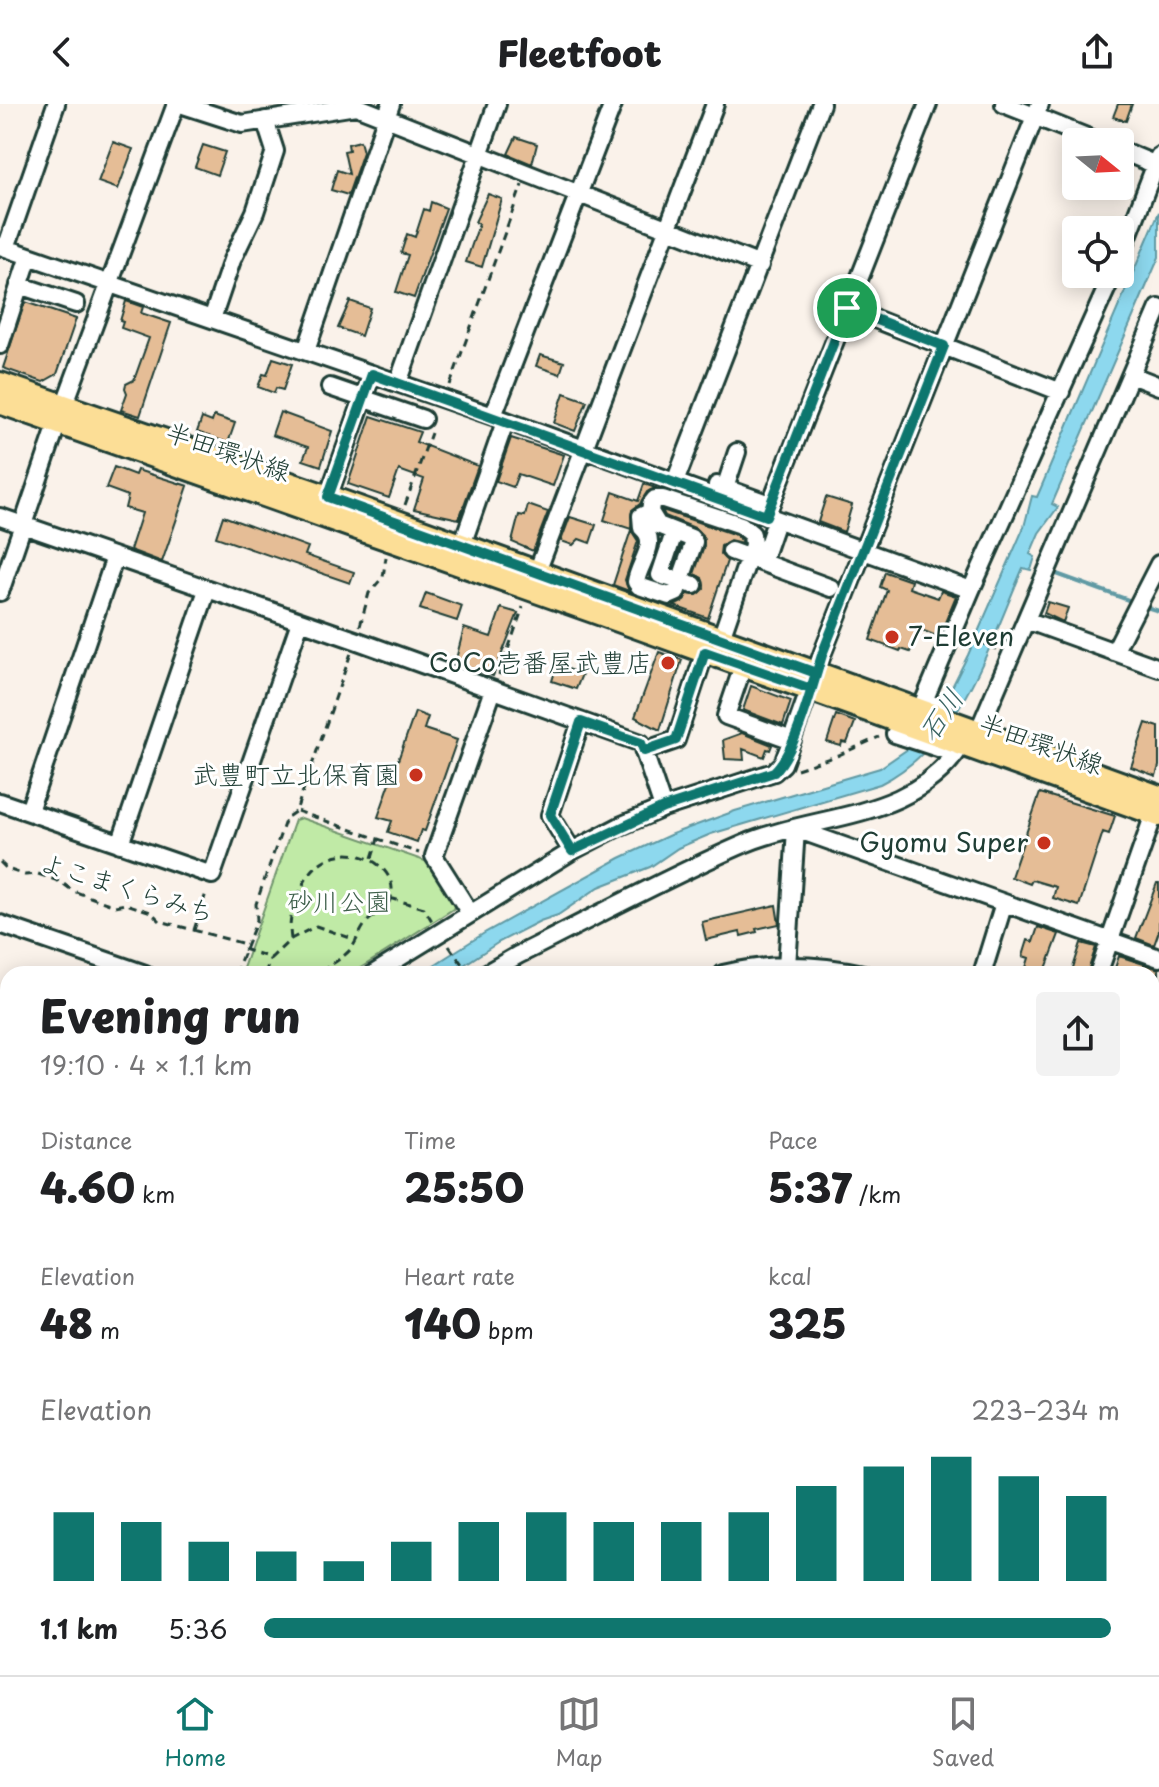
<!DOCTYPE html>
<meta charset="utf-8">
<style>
:root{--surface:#fff;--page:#f2f2f2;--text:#202124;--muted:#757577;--line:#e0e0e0;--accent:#0f766e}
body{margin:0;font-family:"Playpen Sans","Klee One",sans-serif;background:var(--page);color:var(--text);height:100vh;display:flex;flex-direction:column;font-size:30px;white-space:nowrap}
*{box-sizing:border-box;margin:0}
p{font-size:26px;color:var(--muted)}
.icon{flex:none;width:44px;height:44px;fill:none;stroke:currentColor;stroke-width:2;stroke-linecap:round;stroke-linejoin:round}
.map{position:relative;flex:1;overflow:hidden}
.sheet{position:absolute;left:0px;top:862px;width:1160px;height:710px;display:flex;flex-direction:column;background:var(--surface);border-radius:24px 24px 0 0;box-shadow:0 4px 20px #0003}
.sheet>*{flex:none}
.needle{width:52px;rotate:108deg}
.buttons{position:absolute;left:1062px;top:24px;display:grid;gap:16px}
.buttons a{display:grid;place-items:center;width:72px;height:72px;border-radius:8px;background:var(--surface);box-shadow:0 4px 20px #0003;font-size:40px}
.pin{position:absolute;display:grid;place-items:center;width:68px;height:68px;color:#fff;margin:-34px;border:4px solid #fff;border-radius:50%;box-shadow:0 2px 8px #0007}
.round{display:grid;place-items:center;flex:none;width:84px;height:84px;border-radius:8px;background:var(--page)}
.summary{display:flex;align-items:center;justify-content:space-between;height:136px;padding:0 40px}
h1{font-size:44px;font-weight:800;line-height:60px}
.stats{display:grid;grid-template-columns:repeat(3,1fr);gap:12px;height:136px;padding:8px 40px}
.stats div{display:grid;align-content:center}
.stats b{font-size:40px;font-weight:800}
.stats small{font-size:22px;font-weight:400}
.stats p{font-size:22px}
.chart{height:224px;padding:16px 40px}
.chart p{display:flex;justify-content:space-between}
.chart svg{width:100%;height:144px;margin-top:8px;stroke:var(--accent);stroke-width:6}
ul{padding:0 40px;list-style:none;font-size:26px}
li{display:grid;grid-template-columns:128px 96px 1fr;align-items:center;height:60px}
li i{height:20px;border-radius:10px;background:var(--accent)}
header{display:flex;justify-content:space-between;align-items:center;height:104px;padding:0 40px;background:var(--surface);font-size:36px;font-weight:800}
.dock{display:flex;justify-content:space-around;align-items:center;height:112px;border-top:2px solid var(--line);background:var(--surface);font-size:22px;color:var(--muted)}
.dock a{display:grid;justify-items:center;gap:4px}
.dock .selected{color:var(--accent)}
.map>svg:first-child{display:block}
.green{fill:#c0eaa6;stroke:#70946d;stroke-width:2}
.water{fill:#8dd8ee;stroke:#619aa4;stroke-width:2}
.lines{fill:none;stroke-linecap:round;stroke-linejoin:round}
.stream{stroke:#619aa4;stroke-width:4}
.building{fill:#e5bd96;stroke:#1f3d34;stroke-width:2}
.minor-casing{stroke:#1f3d34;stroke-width:22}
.major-casing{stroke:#1f3d34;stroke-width:28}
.path{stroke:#1f3d34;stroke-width:3;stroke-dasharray:8 6;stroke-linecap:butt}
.minor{stroke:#fff;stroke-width:16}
.major{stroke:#fcde96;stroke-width:22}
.rail{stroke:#1f3d34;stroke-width:4}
.route-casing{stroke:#fff;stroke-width:16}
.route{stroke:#0f766e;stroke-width:10}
.poi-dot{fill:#c8321e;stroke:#fff;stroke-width:3}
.labels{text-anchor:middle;stroke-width:6;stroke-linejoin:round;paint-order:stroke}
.street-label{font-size:26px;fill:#1f3d34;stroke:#fff}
.poi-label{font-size:26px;fill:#1f3d34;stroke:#fff;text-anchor:end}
.park-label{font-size:26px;fill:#3f604b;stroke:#fff}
.water-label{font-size:28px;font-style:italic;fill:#3a6462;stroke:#fff}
</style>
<header><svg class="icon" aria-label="back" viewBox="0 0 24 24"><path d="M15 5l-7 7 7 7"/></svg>Fleetfoot<svg class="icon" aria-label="share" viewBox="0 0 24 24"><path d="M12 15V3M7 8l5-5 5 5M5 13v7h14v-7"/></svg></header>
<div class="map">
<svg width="1159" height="1571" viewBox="0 0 1159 1571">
<rect width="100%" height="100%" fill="#faf2ea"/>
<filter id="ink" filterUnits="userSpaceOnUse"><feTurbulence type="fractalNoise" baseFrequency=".0125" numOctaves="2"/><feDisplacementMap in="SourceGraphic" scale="16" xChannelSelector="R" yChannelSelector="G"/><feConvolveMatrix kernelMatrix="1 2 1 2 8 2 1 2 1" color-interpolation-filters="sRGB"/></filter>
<g filter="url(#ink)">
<path class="green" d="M301,714L428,758L455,799L453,805L351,870H241L295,716Z"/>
<path class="water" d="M1159,108V153L1052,400L1058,403L1039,429L1030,450L1035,453L1031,466L1023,464C989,541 961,640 880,680L711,730L678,744L650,763L599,783L558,811L540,817L499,838L450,870H420L486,828L620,754L672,730L735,707L880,664L912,642L946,595L968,551L1024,423L1032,392L1037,393Z"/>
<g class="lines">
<path class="stream" d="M1054,469L1131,497
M1146,503L1159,507
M1157,1426L1159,1427"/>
</g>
<path class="building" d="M1118,0H1132L1126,17L1113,13Z
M516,33L537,40L532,60L508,50Z
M360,37L363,48L348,91L331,86L337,66L349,70L344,47L349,46L348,40Z
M113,38L133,45L118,85L98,78Z
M203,41L225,48L217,71L195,63Z
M488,90L502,95L482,163L466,158L479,120L475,118Z
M431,98L446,104L414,194L396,188L408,151L401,149L407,130L415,133L424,105L429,107Z
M126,197L143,203L141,209L171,219L140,312L121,306L127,289L125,284L126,280L134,276L149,234L121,224L123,218L120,217Z
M350,197L370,204L361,232L338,224Z
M25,198L76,215L57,270L43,278L3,264Z
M540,251L564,258L560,270L536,262Z
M273,254L292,260L283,286L276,284L274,289L258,283L263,270L267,271Z
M564,289L587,297L575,327L554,319Z
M280,308L332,327L321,362L303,356L308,343L272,331Z
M214,312L235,319L228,339L197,328L202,314L212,318Z
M371,312L420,328L416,338L478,362L459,415L414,405L424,375L399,366L389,394L348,380Z
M511,334L564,351L553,382L518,370L513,383L496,377Z
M114,363L135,371L137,366L188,382L162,458L130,446L142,409L125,404L128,392L106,384Z
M644,380L656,384L647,388L640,400L632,406L631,425L604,416L613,388L638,397Z
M826,393L852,401L844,428L818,418Z
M528,401L548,408L533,447L512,438L519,411L525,412Z
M662,406L736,431L741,436L742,439L730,436L721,442L720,450L727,457L708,514L674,502L684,497L687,490L697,491L704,485L702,474L694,470L704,442L703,432L695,424L665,412Z
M223,412L308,443L305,451L354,468L350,479L216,433Z
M570,413L596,421L590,439L579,435L573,441L561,437Z
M631,426L638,437L625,476L629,487L613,481Z
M885,468L911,477L909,484L938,494L941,487L956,492L939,533L919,525L910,548L901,545L900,547L870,536L887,486L880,483Z
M426,489L462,502L457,517L420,505Z
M1048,498L1068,504L1063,518L1044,509Z
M501,504L518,509L493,572L455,559L464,524L491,533Z
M659,548L682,556L660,626L635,613Z
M557,561L582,570L576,585L552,577Z
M751,582L791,597L783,621L743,606Z
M415,608L428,613L424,625L457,636L425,727L421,726L417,738L388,728L392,717L378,713Z
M836,611L855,618L847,639L842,638L841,642L827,638Z
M1146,619L1159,623V662L1156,672L1131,663Z
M742,629L772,641L770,646L767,645L764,653L743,645L744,656L725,655L723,636Z
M1040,689L1115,712L1109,730L1103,728L1079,802L1053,794L1056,783L1032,776L1030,780L1011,773Z
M1157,779H1159V827L1154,841L1136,834Z
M776,801L779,820L756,825L757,828L741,832L740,828L706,836L702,818Z
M1038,823L1059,830L1044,870H1024L1029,854L1023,852L1028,836L1033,838Z
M1081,839L1096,843L1087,870H1071Z
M1119,852L1159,865V870H1113Z"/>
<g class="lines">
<defs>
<path id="minor" d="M180,0L242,20L356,2L760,161
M1004,0L1099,38
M1120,46L1156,61
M0,142L493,312L971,486
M6,144L56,0
M1120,153L1159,52
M19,181L76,200
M847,204L1061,288
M212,215L232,156L255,108L275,47L265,16
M0,241L29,152
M306,247L391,0
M1131,271L1159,282
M398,279L497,0
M330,283L423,315
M493,312L613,0
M675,378L821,0
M717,381L764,398
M725,384L737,348
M328,393L372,270
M650,408L658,421L691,434L694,438L676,489L669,492L639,482L636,478C638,460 660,438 642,424L641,412L650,408L651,400L655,395H663L741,421L752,430L753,441L721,534
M766,412L928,0
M0,413L355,536L641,639L663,704
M672,435L660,471L694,481
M462,441L505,318
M731,447L831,484
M762,458L774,423
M537,468L715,0
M0,488L58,318L176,0
M1026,516L1159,564
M1114,548L1159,460
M743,562L726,612L792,636
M942,604L924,597L971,486L1113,170
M978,628L1159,204
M895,630L947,647
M644,647L676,636L705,548
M0,698L212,771L300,518
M29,707L115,453
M120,740L207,486
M572,747L550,711L581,618
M470,809L434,752L493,586
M0,820L145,870
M787,862L796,725L1159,854
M373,870L572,747L620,722L663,704L774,668L783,660L823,548L1040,0
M485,870L518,851C593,814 667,773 744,740C820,708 911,718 962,641
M723,870C769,859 817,860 863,870
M982,870L1004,799
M1098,870L1154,710
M0,1030L8,1044
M1152,1058L1159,1037
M0,1109L8,1102
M0,1191L8,1184
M1152,1199L1159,1201
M0,1261L8,1264
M0,1319V1332
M1152,1417L1159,1395
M0,1419L8,1416
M0,1462L8,1461
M0,1524H8
M470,1564L494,1571
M572,1564L595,1571
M1031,1564L1055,1571
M545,1571L547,1564
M653,1571L655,1564
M1103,1571L1105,1564"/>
<path id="major" d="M0,280L328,393L1159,693
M0,298L599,509L1159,711"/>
</defs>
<use href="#minor" class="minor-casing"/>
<use href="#major" class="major-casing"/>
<path class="path" d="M450,281L522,81
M405,401L431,329
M360,522L369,489L383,473L386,453
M966,532L996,545
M499,571L523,503
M797,665L839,651L879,633
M297,707L419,749
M372,754L378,735
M0,758L7,765L25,771L38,770L61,778L73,787L115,802L126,800L151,808L160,817L245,840
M390,794L424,804L432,817
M194,826L207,786
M291,835C288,814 293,806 300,788C327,715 416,763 386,803C381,809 372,812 367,818C360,826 357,837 351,845C342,855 327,863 316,870
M449,842L469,870
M243,845L271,854L291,835L316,822L356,836
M235,870L257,816L256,800L286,714L296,707L351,549
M265,870L270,855"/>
<use href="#minor" class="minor"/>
<use href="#major" class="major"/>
<path class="rail" d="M0,1282L8,1284
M946,1564L969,1571
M976,1564L999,1571"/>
</g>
</g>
<g class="lines" filter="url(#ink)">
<defs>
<path id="route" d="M847,204L766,412L372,270L328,393L816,569L811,585L705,548L676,636L644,647L641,639L581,618L550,711L572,747L663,704L774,668C796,648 813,579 823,548L944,242L847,204"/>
</defs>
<use href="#route" class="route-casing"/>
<use href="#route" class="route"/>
</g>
<g class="poi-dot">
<circle cx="892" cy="533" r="8"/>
<circle cx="668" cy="559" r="8"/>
<circle cx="416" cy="671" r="8"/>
<circle cx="1044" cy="739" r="8"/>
</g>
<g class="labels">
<g class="street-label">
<text transform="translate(228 348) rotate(19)" y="9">半田環状線</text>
<text transform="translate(1041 640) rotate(20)" y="9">半田環状線</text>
<text transform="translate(127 784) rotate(17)" y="9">よこまくらみち</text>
</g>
<g class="poi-label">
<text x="908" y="542" text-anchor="start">7-Eleven</text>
<text x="652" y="568">CoCo壱番屋武豊店</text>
<text x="400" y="680">武豊町立北保育園</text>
<text x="1028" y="748">Gyomu Super</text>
</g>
<g class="park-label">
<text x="339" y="807">砂川公園</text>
</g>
<g class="water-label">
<text transform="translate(941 611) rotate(-56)" y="10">石川</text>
</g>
</g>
</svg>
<div class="buttons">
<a><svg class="needle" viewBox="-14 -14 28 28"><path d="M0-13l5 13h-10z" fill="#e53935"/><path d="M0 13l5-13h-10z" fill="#757577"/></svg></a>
<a><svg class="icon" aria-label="locate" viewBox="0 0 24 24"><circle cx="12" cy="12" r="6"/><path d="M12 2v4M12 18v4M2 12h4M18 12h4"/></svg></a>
</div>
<div class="pin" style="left:847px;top:204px;background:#1e9e55"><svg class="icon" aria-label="arrive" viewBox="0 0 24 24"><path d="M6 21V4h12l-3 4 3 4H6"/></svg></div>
<section class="sheet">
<div class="summary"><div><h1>Evening run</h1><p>19:10 · 4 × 1.1 km</p></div><a class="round"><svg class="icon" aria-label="share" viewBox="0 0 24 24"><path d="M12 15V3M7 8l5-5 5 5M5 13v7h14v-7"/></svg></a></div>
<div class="stats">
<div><p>Distance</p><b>4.60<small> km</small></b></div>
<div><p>Time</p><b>25:50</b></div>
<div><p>Pace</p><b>5:37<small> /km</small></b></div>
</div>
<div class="stats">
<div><p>Elevation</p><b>48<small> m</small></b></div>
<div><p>Heart rate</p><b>140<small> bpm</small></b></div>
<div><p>kcal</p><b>325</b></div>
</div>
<div class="chart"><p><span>Elevation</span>223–234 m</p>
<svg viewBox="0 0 160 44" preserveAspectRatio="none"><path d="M5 44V23M15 44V26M25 44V32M35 44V35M45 44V38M55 44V32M65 44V26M75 44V23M85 44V26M95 44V26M105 44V23M115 44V15M125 44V9M135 44V6M145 44V12M155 44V18"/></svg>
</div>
<ul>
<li><b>1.1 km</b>5:36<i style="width:99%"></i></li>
</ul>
</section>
</div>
<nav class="dock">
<a class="selected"><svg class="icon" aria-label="home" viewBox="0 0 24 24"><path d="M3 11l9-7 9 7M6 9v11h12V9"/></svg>Home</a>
<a><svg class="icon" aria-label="map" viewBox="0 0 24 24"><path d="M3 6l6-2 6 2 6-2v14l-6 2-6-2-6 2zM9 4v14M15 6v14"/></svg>Map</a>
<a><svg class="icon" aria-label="saved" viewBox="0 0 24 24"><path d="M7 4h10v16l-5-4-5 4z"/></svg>Saved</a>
</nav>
